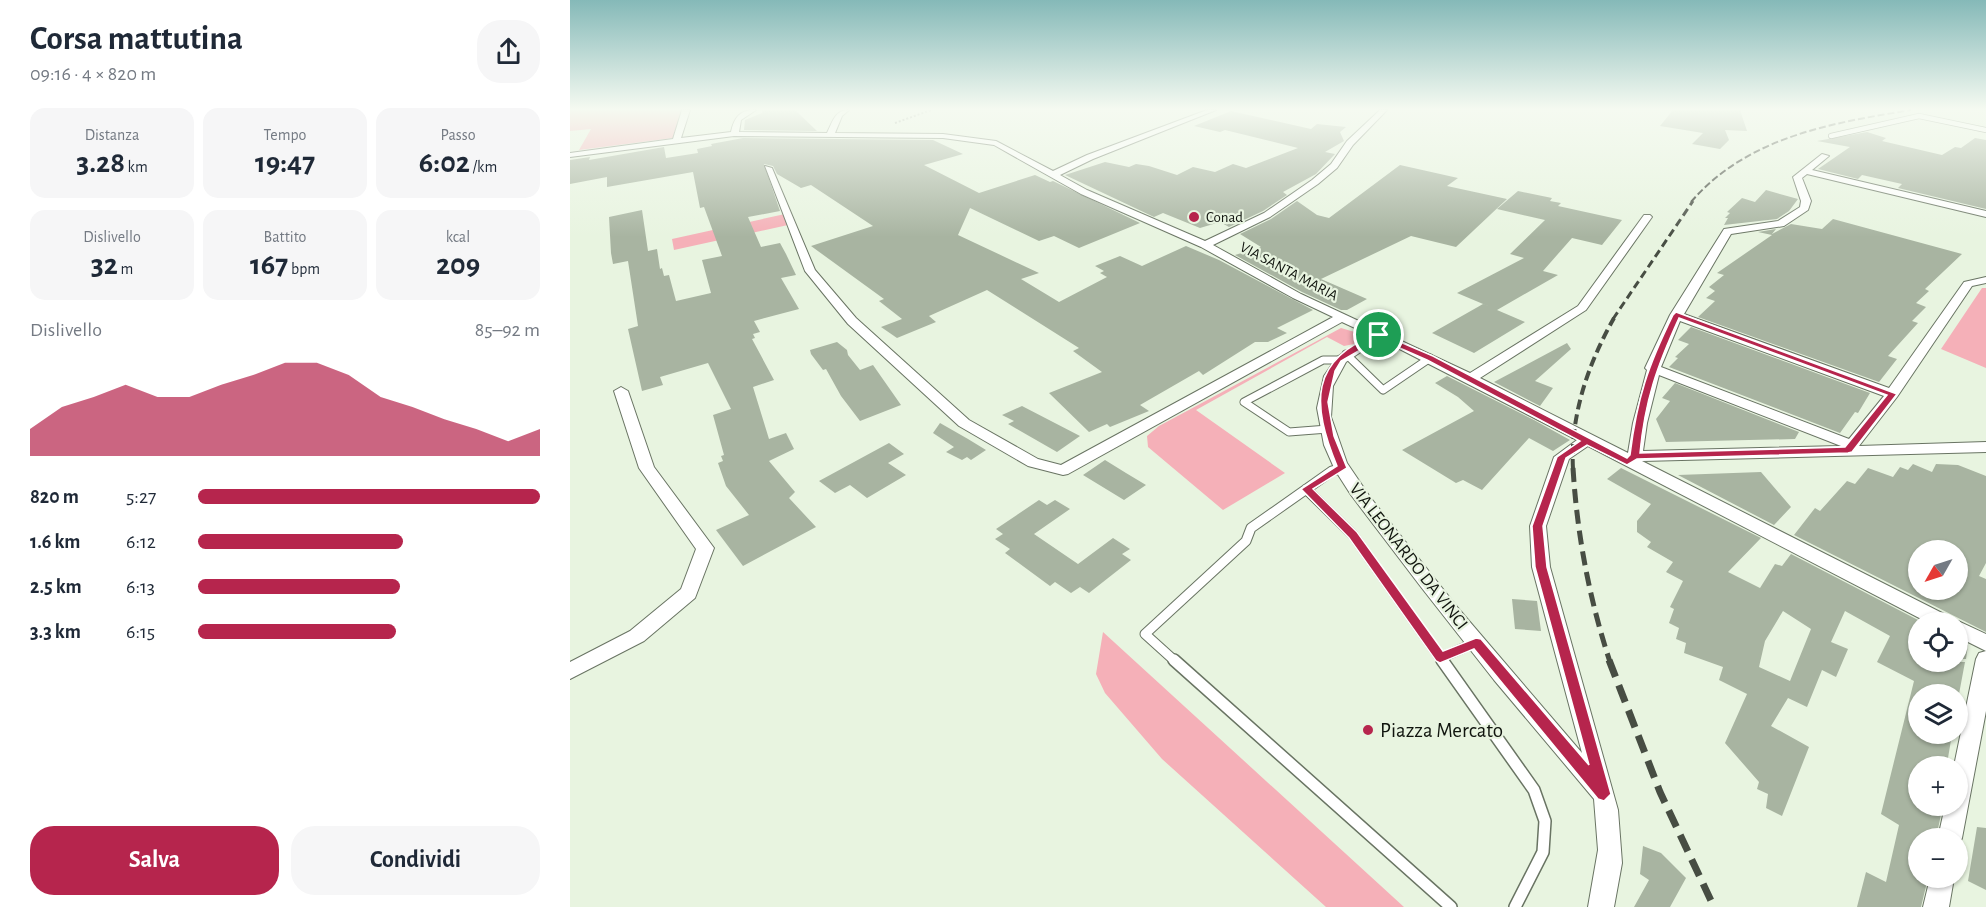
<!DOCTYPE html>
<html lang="it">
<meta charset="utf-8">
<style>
:root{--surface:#fff;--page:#f6f6f7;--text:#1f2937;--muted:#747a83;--accent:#b6254d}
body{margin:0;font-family:"Alegreya Sans",sans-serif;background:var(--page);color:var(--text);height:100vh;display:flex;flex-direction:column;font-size:22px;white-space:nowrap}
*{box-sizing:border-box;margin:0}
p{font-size:20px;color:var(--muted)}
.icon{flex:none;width:33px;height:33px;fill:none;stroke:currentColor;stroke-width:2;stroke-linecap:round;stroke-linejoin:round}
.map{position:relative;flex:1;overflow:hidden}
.details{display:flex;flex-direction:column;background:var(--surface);width:570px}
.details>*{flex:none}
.needle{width:39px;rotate:231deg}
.tools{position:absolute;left:1338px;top:540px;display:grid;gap:12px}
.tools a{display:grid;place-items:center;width:60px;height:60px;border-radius:50%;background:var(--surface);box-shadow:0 2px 4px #0004;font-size:30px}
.pin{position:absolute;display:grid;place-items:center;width:51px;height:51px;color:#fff;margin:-26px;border:3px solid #fff;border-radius:50%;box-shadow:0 2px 6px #0007}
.round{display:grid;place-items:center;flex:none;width:63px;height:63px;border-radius:24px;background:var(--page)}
.overview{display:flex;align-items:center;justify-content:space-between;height:102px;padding:0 30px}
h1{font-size:33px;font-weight:600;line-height:45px}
.figures{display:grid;grid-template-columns:repeat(3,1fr);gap:9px;height:102px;padding:6px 30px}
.figures div{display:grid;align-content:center;border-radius:15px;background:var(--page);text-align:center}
.figures b{font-size:30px;font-weight:600}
.figures small{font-size:16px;font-weight:400}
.figures p{font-size:16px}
.chart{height:168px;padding:12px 30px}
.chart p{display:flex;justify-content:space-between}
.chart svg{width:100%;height:108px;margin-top:6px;fill:var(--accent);opacity:.7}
.primary-button{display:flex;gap:12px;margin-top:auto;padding:12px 30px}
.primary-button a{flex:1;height:69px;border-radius:24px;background:var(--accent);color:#fff;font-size:24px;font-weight:600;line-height:69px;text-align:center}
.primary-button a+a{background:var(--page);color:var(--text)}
ul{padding:0 30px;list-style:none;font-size:20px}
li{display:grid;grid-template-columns:96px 72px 1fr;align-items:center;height:45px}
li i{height:15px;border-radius:8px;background:var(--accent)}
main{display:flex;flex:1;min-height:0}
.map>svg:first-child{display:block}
.green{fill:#f5b0b8}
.building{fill:#a8b4a1;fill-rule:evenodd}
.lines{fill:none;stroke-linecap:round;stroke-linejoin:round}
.lane-far3-casing{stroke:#697463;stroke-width:6}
.lane-far2-casing{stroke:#697463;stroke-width:9}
.lane-far1-casing{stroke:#697463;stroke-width:11}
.lane-casing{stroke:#697463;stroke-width:14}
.street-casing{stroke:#697463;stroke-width:2}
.path{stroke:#737b6e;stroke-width:2;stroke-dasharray:2 2;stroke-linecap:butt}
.lane-far3{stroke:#fff;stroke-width:4.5}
.lane-far2{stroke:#fff;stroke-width:7}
.lane-far1{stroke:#fff;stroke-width:9}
.lane{stroke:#fff;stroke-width:11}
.street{fill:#fff;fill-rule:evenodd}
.rail-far4{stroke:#474d43;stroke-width:2;stroke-dasharray:7 3;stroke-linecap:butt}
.rail-far3{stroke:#474d43;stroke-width:3;stroke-dasharray:8 4.5;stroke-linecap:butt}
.rail-far2{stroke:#474d43;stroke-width:4;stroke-dasharray:10 5;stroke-linecap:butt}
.rail-far1{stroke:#474d43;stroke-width:5;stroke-dasharray:14 7;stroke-linecap:butt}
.rail{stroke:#474d43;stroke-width:7;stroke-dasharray:18 9;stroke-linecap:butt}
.route{fill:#b6254d;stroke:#fff;stroke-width:1.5;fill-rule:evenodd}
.poi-dot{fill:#b6254d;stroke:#e8f4e0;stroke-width:2}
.labels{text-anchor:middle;stroke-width:4.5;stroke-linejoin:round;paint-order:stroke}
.far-poi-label{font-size:15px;fill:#10140e;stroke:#e8f4e0;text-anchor:start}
.far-street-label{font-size:15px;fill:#10140e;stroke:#e8f4e0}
.street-label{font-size:18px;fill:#10140e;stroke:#e8f4e0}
.near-poi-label{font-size:21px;fill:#10140e;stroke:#e8f4e0;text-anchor:start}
</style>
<main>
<section class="details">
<div class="overview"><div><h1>Corsa mattutina</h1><p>09:16 · 4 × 820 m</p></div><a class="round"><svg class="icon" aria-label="share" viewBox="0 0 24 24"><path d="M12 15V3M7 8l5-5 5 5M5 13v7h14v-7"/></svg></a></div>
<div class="figures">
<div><p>Distanza</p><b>3.28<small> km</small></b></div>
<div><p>Tempo</p><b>19:47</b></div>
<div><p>Passo</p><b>6:02<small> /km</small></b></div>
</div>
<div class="figures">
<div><p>Dislivello</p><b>32<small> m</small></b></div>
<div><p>Battito</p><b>167<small> bpm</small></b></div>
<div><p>kcal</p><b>209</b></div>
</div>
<div class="chart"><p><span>Dislivello</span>85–92 m</p>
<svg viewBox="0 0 160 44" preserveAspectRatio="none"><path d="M0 44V33L10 24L20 20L30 15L40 20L50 20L60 15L70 11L80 6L90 6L100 11L110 20L120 24L130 29L140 33L150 38L160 33V44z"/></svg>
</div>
<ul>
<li><b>820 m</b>5:27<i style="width:100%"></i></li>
<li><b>1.6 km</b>6:12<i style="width:60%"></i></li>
<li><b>2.5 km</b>6:13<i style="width:59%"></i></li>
<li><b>3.3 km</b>6:15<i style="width:58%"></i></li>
</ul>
<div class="primary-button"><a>Salva</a><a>Condividi</a></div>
</section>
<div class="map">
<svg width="1416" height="907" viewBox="0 0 1416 907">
<rect width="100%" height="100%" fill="#e8f4e0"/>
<path class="green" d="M0,110H113L103,138L9,150L21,129L0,131Z
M215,214L218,225L104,250L102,239Z
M1412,288H1416V368L1371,349Z
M771,328L788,333L784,344L774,346L757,337L626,410L715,473L653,510L578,447L577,436L589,426Z
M533,632L834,907H756L592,759L535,693L526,674Z"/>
<path class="building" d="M192,110H225L247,131L174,130L175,120L192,113Z
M1103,110H1170L1177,131L1155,130L1159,140L1150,149L1122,144L1133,133L1090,126Z
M661,111L741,129L747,124L776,127L770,132L774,141L755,152L765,154L746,174L713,192L717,195L693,211L659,227L650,222L630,228L593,213L584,217L495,175L535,162L559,167L566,164L579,166L607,175L623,167L645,172L663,164L676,168L728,148L655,130L650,132L624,126Z
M1297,132L1316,138L1312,141L1372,155L1385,147L1391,148L1405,138L1416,140V209L1328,188L1332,184L1292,175L1288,179L1248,169L1280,147L1247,141Z
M173,138L363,140L393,154L354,165L409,193L465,175L480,182L483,181L570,223L509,248L484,236L469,241L400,208L388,235L469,273L451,279L489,302L537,277L530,273L534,271L525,266L550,256L572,266L616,246L649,260L743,310L707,328L717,333L698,342H685L633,375L629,371L570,405L579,411L540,427L537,424L519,432L479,393L532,372L503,351L509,348L417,290L359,316L366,322L327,338L311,327L332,319L309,301L314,299L241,246L303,226L241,185L231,188L207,174L203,166L194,164L210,211L178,217L191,247L210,243L216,254L226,275L211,278L229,309L184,321L190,332L183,334L185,338L182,339L204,380L183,387L199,439L216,433L224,449L199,461L225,492L219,498L246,527L173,566L146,530L179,515L156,486L148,463L153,461L151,456L154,455L143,415L161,409L138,363L90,377L93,385L72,391L58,329L68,326L58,261L43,264L41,253L39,217L72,210L78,251L87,249L90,269L92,268L94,276L99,275L106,301L141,293L132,260L152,256L134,207L130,208L123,172L37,187V177L0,184V160L20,157L19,160L94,147L96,158L128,153L127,149L142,146L141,144Z
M830,165L888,178L877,186L937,199L886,247L841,236L751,279L797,299L777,310H771L732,292L665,255L691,247L670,234L701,219L727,201L747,215L759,218Z
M1196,190L1228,199L1219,211L1207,219L1154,225L1158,218H1155L1160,213L1157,212L1172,198L1185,202Z
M948,191L982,198L980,201L991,203L988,206L1052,220L1032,245L1002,238L973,271L988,275L927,310L955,322L904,353L862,333L913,304L925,309L887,293L954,258L940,254L975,220L927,209Z
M1263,219L1392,254L1355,289L1359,291L1346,303L1356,307L1342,321L1348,323L1318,356L1327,359L1309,382L1128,317L1145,301L1136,298L1145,291L1139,287L1154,275L1147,273L1202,235L1188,232L1206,229L1202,234L1221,224L1252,229Z
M1121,327L1300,393L1288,413L1285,412L1270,433L1099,367L1108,358L1105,357L1119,344L1108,340Z
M267,342L277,350L278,355L290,370L303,365L331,405L290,421L271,396L256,369L253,370L241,354L240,350Z
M997,343L1001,349L965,381L983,388L970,406L924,382Z
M877,376L964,420L1000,440L983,451L959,438L912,490L893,480L886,483L832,450L904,411L888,397L865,383Z
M1105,383L1229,432L1225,439L1096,442L1086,419L1100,401L1092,398Z
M452,406L510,436L487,452L438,424L444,421L432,415Z
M370,423L398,439L416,450L401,460L397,457L392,460L376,452L384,447L363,433Z
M319,443L334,454L318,463L336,475L297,498L280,485L265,493L249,481Z
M535,460L556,473L576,485L554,500L513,475Z
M1343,464L1362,472L1366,464L1388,465L1416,476V563L1409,576L1416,579V632L1224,535L1245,508L1250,511L1277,481L1285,484L1298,468L1323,477L1330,467L1338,470ZM1348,550H1388V590H1348Z
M1051,468L1191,538L1158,572L1190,588L1205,564L1212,566L1221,554L1348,620V662H1395L1389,694H1348V734H1382L1377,764L1348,766V806H1362L1372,810L1366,838H1348V878H1358L1351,907H1287L1296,872L1316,882L1329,825L1311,814L1344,681L1307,662L1320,636L1275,611L1261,642L1278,649L1266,677L1252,670L1237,707L1218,698L1201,726L1239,747L1212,816L1196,808L1198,794L1187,789L1189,782L1155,743L1177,694L1149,680L1153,667L1114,653L1116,643L1106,639L1109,628L1099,623L1104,609L1100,607L1113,581L1096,572L1103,562L1077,547L1081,542L1067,532V521L1081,504L1037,479ZM1213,611L1241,629L1220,681L1189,667L1195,641Z
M1191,472L1221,507L1204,525L1108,475Z
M469,500L477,505L485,500L500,509L464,534L508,564L543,538L560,549L552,554L561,560L519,593L510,587L501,593L485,582L480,586L435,553L440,549L425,539L433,534L426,529Z
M942,599L967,601L971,631L945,629Z
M1388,639L1398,645L1396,659H1388Z
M1407,827L1416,828V890L1398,881Z
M1073,846L1091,853L1116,878L1100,907H1064L1079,880L1070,874Z"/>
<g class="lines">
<defs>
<path id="lane-far3" d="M1261,136L1349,116L1416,130"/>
<path id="lane-far2" d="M776,354L813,390L860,358
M758,429L719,432L674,402L753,360H768
M767,469L772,468"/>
<path id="lane-far1" d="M736,489L783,535L873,662
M870,658L905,643
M606,662L575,634L676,541L681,528L762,471L772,468"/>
<path id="lane" d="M604,660L881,907
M872,660L964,790L975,821L973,852L945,907"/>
<path id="street" d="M112,110H120L111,138L161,132C164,118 170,109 186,110L171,120L169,132L257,133C263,121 265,110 279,110L272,116L265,133L373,134L426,141L483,171L517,155L637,110H646L523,159L490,175L517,190L635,241L694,213L742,180L761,164L777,141L810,110H817L783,145L767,168L748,184L700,217L643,245L731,294L900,373L1008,306L1074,215H1080L1082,217L1016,310L910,378L1058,453L1063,423L1077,370L1075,368L1100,315L1154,229L1208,221L1230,207L1231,201L1223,177L1252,154L1259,156L1242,170L1416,211V217L1237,174L1232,178L1241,201L1238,210L1214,226L1161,234L1114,314L1319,388L1394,282L1416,277V283L1402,286L1327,397L1289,446L1416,442V452L1072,461L1380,617L1382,622H1357L1018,446L999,459L976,526L980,567L1048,810L1052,863L1044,907H1018L1028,850L1024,799L924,680L851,587L781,495L765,470L754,445L747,408L754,376L767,357L800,335L772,322L498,474L493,475L458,466L389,426L278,324L235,271L195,166L202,168L245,270L286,318L399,420L468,459L491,465L763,317L723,298L631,247L511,194L424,145L373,138L164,136L0,157V153L103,139ZM1110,321L1314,396L1279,439L1091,367ZM810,339L1007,440L984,457L960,526L962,567L1012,753L888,608L800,497L777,463L761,417L763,386L776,362ZM1089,375L1271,446L1073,451L1077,423Z
M51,387L58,391L84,467L144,548L125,598L74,641L0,679V662L60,631L111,589L126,549L69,468L44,391Z
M1388,621L1416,634V651L1388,637V622H1385Z
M1416,651V711L1392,838L1388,847V838H1368L1375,806H1388V766H1384L1406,659L1409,653Z
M1360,878H1384L1379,907H1353Z"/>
</defs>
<use href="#lane-far3" class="lane-far3-casing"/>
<use href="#lane-far2" class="lane-far2-casing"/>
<use href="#lane-far1" class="lane-far1-casing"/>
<use href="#lane" class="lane-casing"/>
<use href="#street" class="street-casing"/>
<path class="path" d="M325,123L361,110"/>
<use href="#lane-far3" class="lane-far3"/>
<use href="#lane-far2" class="lane-far2"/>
<use href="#lane-far1" class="lane-far1"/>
<use href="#lane" class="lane"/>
<use href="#street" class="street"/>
<path class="rail-far4" d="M1121,202C1177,137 1261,123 1341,110"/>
<path class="rail-far3" d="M1043,319L1123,201"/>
<path class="rail-far2" d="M1003,469C1000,416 1018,364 1044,318"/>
<path class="rail-far1" d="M1003,468C1007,534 1019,598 1040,662"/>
<path class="rail" d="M1039,660L1090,792L1144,907"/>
</g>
<linearGradient id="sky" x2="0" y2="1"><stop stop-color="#85b9b8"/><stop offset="0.46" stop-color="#f5faf1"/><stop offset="1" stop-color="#f5faf1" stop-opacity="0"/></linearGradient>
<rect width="1416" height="237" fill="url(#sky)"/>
<path class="route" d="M1106,312L1327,394L1282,452L1278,453L1067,459L1057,465L1017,445L996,458L973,526L977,567L1041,794L1034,801L1028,799L904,649L870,663L866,661L779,538L731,489L767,466C742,405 738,359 809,333L863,356L1057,458L1060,455C1067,398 1078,366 1103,315ZM1109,318L1317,395L1275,447L1070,453C1075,400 1087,366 1109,318ZM809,339L857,360L1010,441L987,457L962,526L965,567L1019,765L911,639L906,638L873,651L787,532L743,489L777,468L764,436L758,402L765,371L771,361Z"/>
<g class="poi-dot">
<circle cx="624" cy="217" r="6"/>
<circle cx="798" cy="730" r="6"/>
</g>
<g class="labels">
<g class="far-poi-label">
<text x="636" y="222">Conad</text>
</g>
<g class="far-street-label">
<text transform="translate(719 271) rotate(28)" y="5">VIA SANTA MARIA</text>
</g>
<g class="street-label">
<text transform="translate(839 556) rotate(52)" y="6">VIA LEONARDO DA VINCI</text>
</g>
<g class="near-poi-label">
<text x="810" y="737">Piazza Mercato</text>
</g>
</g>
</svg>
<div class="tools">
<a><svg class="needle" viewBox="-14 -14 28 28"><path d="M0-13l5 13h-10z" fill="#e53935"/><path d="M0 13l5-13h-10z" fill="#747a83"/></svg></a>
<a><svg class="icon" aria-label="locate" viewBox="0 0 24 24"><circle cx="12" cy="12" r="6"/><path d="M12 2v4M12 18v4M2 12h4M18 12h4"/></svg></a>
<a><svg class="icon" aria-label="layers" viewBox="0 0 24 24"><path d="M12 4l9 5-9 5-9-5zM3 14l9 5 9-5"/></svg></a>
<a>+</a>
<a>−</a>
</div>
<div class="pin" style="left:809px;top:335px;background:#1e9e55"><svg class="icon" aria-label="arrive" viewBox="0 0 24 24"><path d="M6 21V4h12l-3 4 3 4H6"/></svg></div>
</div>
</main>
